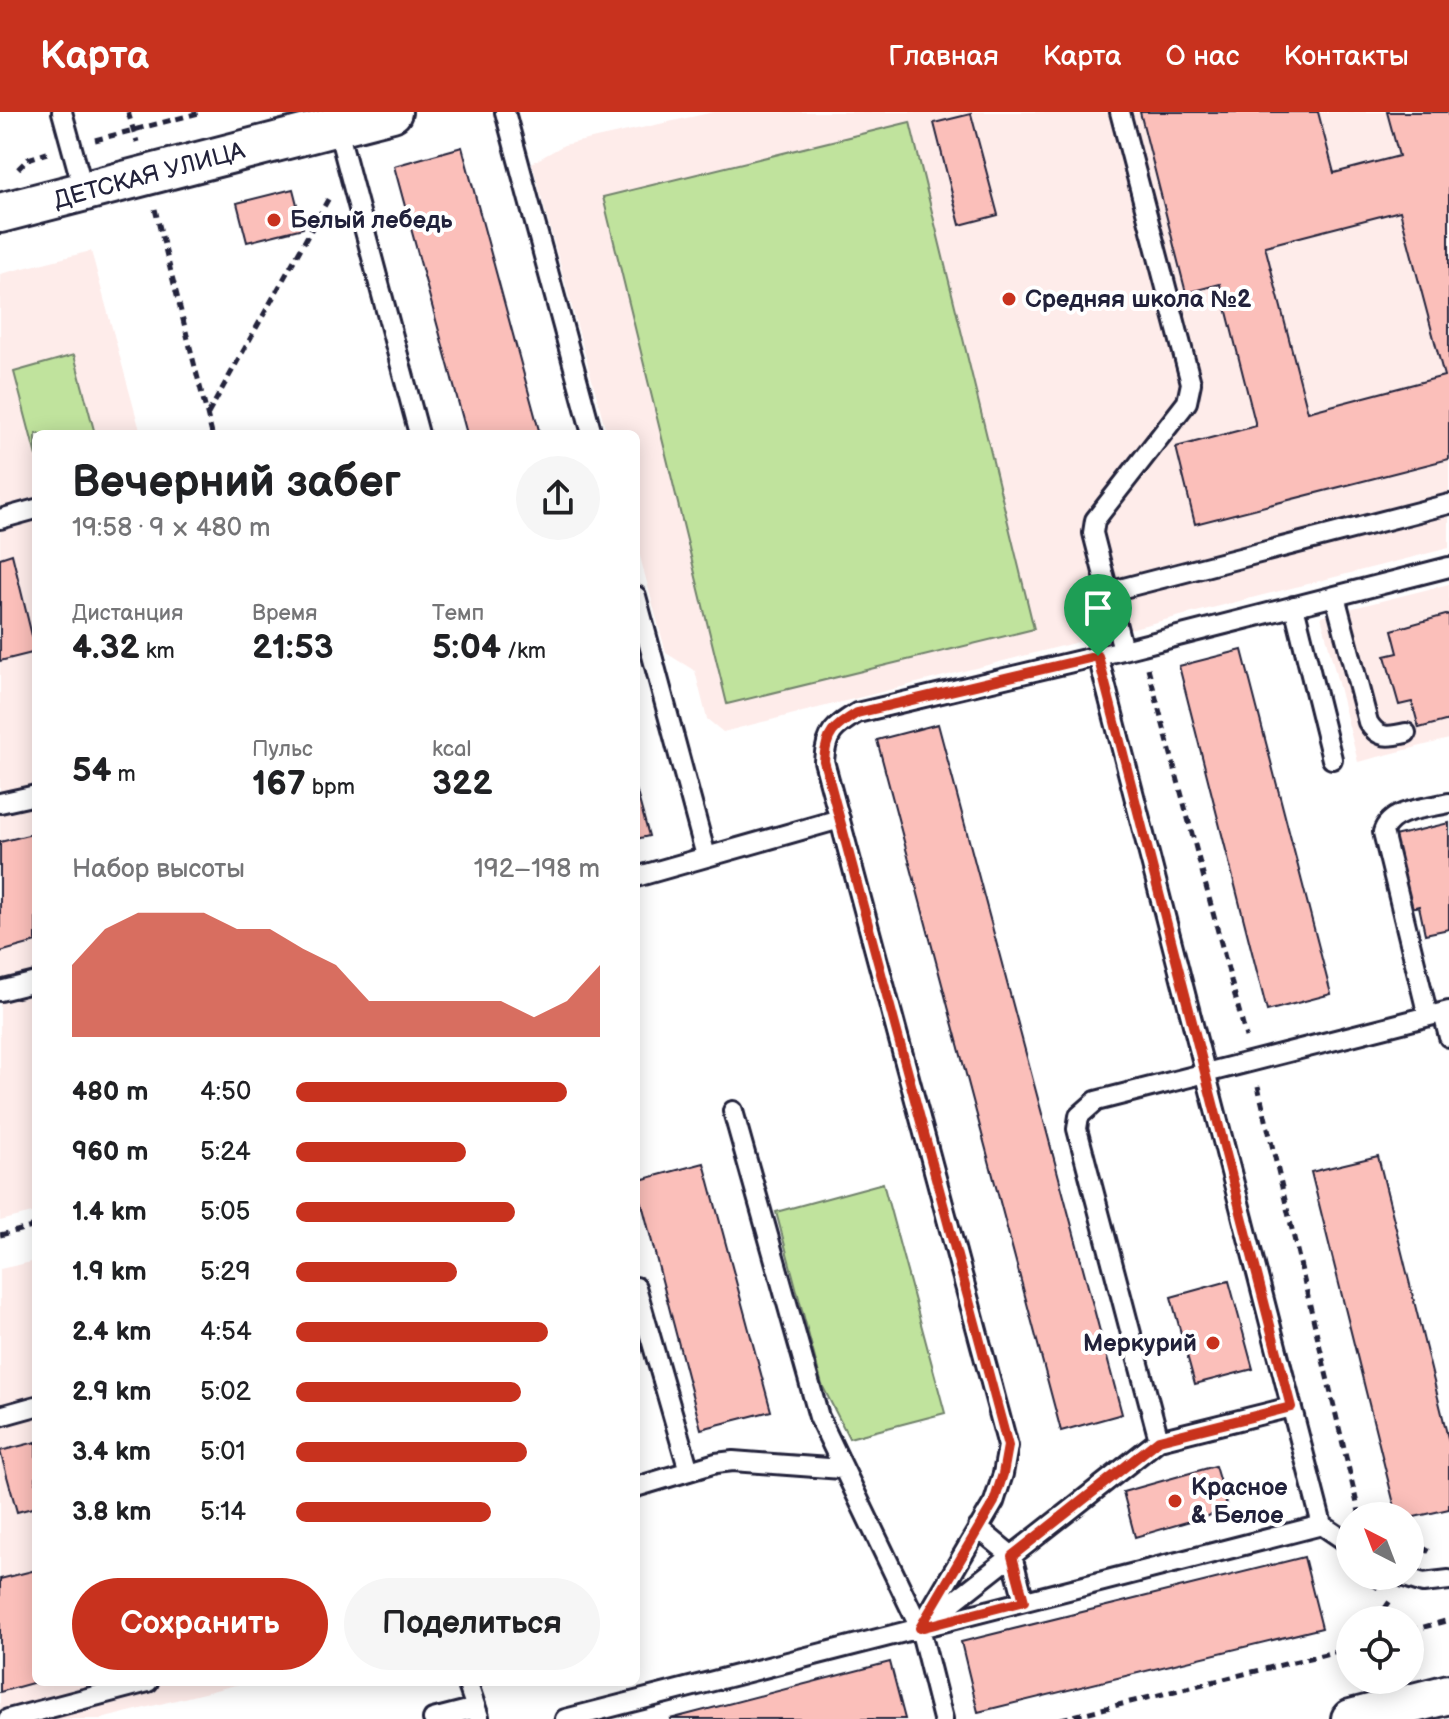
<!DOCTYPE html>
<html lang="ru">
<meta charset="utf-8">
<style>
:root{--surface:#fff;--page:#f6f6f6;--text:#202124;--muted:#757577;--accent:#c8321e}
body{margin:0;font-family:"Balsamiq Sans",sans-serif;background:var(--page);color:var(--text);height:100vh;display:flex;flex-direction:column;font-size:30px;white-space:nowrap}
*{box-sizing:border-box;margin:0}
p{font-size:26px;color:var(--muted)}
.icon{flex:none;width:44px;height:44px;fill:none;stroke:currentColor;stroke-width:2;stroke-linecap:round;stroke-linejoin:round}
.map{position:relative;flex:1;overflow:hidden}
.details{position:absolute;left:32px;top:318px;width:608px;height:1256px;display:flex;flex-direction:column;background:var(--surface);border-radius:12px;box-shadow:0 4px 20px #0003}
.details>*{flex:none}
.needle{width:52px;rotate:318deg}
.buttons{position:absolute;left:1336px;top:1390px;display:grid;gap:16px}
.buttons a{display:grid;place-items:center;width:88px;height:88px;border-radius:50%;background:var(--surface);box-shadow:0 4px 20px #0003;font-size:40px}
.pin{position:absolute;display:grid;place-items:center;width:68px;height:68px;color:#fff;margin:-82px -34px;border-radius:50% 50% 50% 0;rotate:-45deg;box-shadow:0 0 8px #0007}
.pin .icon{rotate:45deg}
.round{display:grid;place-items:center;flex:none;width:84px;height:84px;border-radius:42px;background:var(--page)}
.summary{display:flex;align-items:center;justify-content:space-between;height:136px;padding:0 40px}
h1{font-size:44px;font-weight:700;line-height:60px}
.figures{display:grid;grid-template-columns:repeat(3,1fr);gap:12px;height:136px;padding:8px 40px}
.figures div{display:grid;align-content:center}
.figures b{font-size:34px;font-weight:700}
.figures small{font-size:22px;font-weight:400}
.figures p{font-size:22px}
.chart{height:224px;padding:16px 40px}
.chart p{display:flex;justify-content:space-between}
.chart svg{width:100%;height:144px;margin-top:8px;fill:var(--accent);opacity:.7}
.primary-button{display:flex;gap:16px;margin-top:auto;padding:16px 40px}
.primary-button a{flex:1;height:92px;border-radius:48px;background:var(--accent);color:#fff;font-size:32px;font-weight:700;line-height:92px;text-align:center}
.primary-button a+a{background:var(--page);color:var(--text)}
ul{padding:0 40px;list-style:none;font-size:26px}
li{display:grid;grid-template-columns:128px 96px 1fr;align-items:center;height:60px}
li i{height:20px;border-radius:10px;background:var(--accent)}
header{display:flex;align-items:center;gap:48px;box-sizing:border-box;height:112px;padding:0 40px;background:var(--accent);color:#fff}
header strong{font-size:38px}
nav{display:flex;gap:44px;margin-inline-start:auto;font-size:28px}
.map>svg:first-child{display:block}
.built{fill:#feecea}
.green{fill:#c0e39d;stroke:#71826c;stroke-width:2}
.building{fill:#fbbfba;stroke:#22223b;stroke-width:2;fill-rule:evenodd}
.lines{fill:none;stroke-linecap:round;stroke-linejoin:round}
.service-casing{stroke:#22223b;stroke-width:24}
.minor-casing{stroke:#22223b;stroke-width:44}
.path{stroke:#22223b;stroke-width:5;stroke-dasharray:8 6;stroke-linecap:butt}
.service{stroke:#fff;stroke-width:18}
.minor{stroke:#fff;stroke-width:38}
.route-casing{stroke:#fff;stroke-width:16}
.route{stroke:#c8321e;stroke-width:10}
.poi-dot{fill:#c8321e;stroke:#fff;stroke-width:3}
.labels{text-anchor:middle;stroke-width:8;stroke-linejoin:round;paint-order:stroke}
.street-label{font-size:24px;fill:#22223b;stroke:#fff}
.poi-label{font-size:24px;font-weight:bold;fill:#22223b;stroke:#fff;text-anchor:start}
</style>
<header>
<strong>Карта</strong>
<nav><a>Главная</a><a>Карта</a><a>О нас</a><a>Контакты</a></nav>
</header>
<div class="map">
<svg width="1449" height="1607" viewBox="0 0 1449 1607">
<rect width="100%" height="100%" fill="#fff"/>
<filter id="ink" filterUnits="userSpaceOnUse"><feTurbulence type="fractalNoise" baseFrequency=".0125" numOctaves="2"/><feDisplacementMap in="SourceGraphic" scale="16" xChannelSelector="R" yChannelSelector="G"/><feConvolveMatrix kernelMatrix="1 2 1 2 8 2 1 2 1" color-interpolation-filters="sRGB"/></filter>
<g filter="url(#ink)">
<path class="built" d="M714,0H1449V436L723,620L707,607L695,559L666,541L636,430V322H607L532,51L564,33Z
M91,139L141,322H36V1100L0,1109V162Z
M1449,472V627L1358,650L1321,504Z
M36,1149V1570H247L101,1607H0V1157Z"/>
<path class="green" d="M910,10L1034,517L727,592L603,85Z
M74,243L95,322H36V344L14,260Z
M883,1071L945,1301L849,1326L822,1273L776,1100Z"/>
<path class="building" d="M1140,0H1318L1334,61L1399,44L1387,0H1449V347L1195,412L1176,335L1256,314L1220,172L1186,181ZM1400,99L1444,264L1308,300L1265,134Z
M971,2L998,103L960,113L934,11Z
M462,35L540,322H467L394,54Z
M293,77L303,116L247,130L237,91Z
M12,442L36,540L0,549V446Z
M1449,502V608L1419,616L1412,590L1399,593L1385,544L1398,541L1392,518Z
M1242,538L1331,882L1267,899L1179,554Z
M938,612L1122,1302L1061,1319L877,628Z
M636,677L649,724L636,727Z
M1449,711V817L1425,822L1419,794L1411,796L1394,724Z
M36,721V830L0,840V730Z
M1378,1044L1449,1330V1397L1410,1406V1404H1397L1311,1060Z
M704,1051L771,1299L701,1317L636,1069Z
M1229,1169L1253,1257L1195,1272L1171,1185Z
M36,1330V1395L17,1400L0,1339Z
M1215,1354L1228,1398L1135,1425L1123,1380Z
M1304,1445L1322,1516L978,1600L961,1530Z
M36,1458V1570L0,1580V1467Z
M890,1550L905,1607H670Z"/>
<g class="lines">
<defs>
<path id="service" d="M62,0L84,80
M505,0L592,322
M1120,0L1191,271L1187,290L1095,408L1093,421L1123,538
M337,14L419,322
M0,407L36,397
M1108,480L1449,392
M636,484L706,744
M1335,484L1368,610C1378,627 1389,625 1406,621
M1294,494L1332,647
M1098,544L1322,1413L1350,1432
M0,691L36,683
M636,765L840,707
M0,879L36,870
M1443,901L1449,925
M1428,904L1383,720C1390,697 1428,696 1449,691
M733,999L819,1305L920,1516L1159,1328L1291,1295
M636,1175L689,1359
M0,1304L36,1294
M1159,1328L1077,1017L1079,1004L1096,989L1449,899
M636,1375L716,1351L733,1349L842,1357
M978,1416L1012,1444L1024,1489
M1402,1464L1423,1471L1449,1468
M467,1570L479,1605
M8,1607L148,1570
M433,1607L476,1596
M565,1607L1322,1413
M943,1607L920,1516L994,1390L1003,1362L1008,1334L824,649C826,621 834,615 857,601L1123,538L1449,455"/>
<path id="minor" d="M0,101L392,0
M1351,1607L1449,1582"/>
</defs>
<use href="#service" class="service-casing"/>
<use href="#minor" class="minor-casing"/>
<path class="path" d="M128,0L137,30
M95,28L203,0
M18,57L28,47L47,41
M155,97L212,322
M208,302L330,84
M1148,556L1246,925
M1258,974L1359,1400L1357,1404
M0,1123L36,1114
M1410,1429L1434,1442
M1360,1464L1378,1476
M1377,1508L1392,1486
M1410,1519L1449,1508
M1061,1607L1350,1536"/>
<use href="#service" class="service"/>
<use href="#minor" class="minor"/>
</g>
</g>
<g class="lines" filter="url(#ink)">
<defs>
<path id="route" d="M1098,544L1291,1295L1159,1328L1012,1444L1024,1489L920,1516L994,1390L1003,1362L1008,1334L824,649C826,621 834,615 857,601Z"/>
</defs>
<use href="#route" class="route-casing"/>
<use href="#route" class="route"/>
</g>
<g class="poi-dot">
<circle cx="274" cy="108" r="8"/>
<circle cx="1009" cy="187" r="8"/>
<circle cx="1213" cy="1231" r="8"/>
<circle cx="1175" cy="1389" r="8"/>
</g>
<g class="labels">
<g class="street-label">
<text transform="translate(149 63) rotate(-15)" y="8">ДЕТСКАЯ УЛИЦА</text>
</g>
<g class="poi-label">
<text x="290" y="116">Белый лебедь</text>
<text x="1025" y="195">Средняя школа №2</text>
<text x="1197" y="1239" text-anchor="end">Меркурий</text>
<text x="1191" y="1383">Красное<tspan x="1191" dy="28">&amp; Белое</tspan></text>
</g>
</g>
</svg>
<div class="buttons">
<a><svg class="needle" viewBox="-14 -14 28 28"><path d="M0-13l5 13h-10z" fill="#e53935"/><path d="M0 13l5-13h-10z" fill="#757577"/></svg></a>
<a><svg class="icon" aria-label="locate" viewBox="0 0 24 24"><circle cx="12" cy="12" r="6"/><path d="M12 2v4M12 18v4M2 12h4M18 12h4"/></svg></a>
</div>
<div class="pin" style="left:1098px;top:544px;background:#1e9e55"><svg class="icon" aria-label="arrive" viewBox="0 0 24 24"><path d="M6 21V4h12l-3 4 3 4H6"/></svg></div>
<section class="details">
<div class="summary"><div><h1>Вечерний забег</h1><p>19:58 · 9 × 480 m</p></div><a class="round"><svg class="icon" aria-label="share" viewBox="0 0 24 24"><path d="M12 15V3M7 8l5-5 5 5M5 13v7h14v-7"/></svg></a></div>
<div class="figures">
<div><p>Дистанция</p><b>4.32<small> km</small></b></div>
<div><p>Время</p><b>21:53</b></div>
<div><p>Темп</p><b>5:04<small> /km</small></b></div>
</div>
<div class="figures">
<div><b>54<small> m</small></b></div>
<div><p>Пульс</p><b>167<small> bpm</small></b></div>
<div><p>kcal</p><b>322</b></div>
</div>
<div class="chart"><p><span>Набор высоты</span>192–198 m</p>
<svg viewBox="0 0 160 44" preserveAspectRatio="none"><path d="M0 44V22L10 11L20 6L30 6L40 6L50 11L60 11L70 17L80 22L90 33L100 33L110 33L120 33L130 33L140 38L150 33L160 22V44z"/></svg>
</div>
<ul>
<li><b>480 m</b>4:50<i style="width:89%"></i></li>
<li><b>960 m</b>5:24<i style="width:56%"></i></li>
<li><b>1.4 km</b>5:05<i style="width:72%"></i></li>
<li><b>1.9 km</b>5:29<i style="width:53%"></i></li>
<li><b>2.4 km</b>4:54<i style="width:83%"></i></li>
<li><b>2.9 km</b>5:02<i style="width:74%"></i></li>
<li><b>3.4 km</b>5:01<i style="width:76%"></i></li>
<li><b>3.8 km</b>5:14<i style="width:64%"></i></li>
</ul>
<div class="primary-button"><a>Сохранить</a><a>Поделиться</a></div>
</section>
</div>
